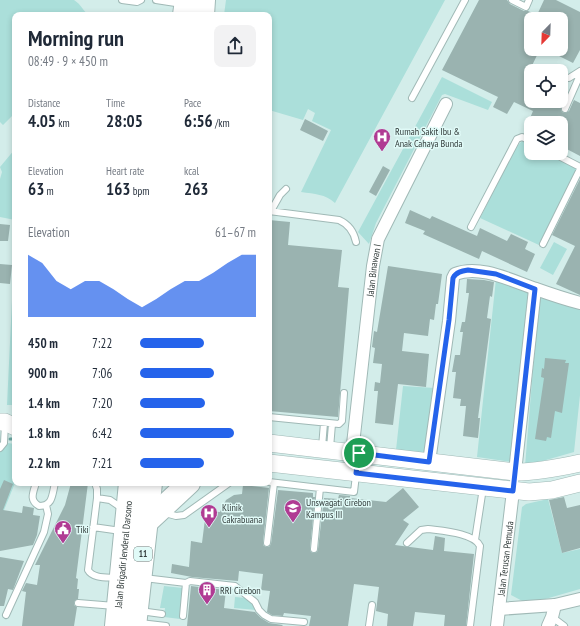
<!DOCTYPE html>
<meta charset="utf-8">
<style>
:root{--surface:#fff;--page:#f2f2f3;--text:#1f2937;--muted:#747a83;--accent:#2563eb}
body{margin:0;font-family:"PT Sans Narrow",sans-serif;background:var(--page);color:var(--text);height:100vh;display:flex;flex-direction:column;font-size:15px;white-space:nowrap}
*{box-sizing:border-box;margin:0}
p{font-size:13px;color:var(--muted)}
.icon{flex:none;width:22px;height:22px;fill:none;stroke:currentColor;stroke-width:2;stroke-linecap:round;stroke-linejoin:round}
.map{position:relative;flex:1;overflow:hidden}
.drawer{position:absolute;left:12px;top:12px;width:260px;height:474px;display:flex;flex-direction:column;background:var(--surface);border-radius:8px;box-shadow:0 2px 6px #0003}
.drawer>*{flex:none}
.needle{width:26px;rotate:203deg}
.fabs{position:absolute;left:524px;top:12px;display:grid;gap:8px}
.fabs a{display:grid;place-items:center;width:44px;height:44px;border-radius:8px;background:var(--surface);box-shadow:0 2px 6px #0003;font-size:20px}
.pin{position:absolute;display:grid;place-items:center;width:34px;height:34px;color:#fff;margin:-17px;border:2px solid #fff;border-radius:50%;box-shadow:0 1px 4px #0007}
.round{display:grid;place-items:center;flex:none;width:42px;height:42px;border-radius:8px;background:var(--page)}
.summary{display:flex;align-items:center;justify-content:space-between;height:68px;padding:0 16px}
h1{font-size:22px;font-weight:600;line-height:30px}
.figures{display:grid;grid-template-columns:repeat(3,1fr);gap:6px;height:68px;padding:4px 16px}
.figures div{display:grid;align-content:center}
.figures b{font-size:17px;font-weight:600}
.figures small{font-size:11px;font-weight:400}
.figures p{font-size:11px}
.chart{height:112px;padding:8px 16px}
.chart p{display:flex;justify-content:space-between}
.chart svg{width:100%;height:72px;margin-top:4px;fill:var(--accent);opacity:.7}
ul{padding:0 16px;list-style:none;font-size:13px}
li{display:grid;grid-template-columns:64px 48px 1fr;align-items:center;height:30px}
li i{height:10px;border-radius:5px;background:var(--accent)}
.map>svg:first-child{display:block}
.green{fill:#abdfda}
.lines{fill:none;stroke-linecap:round;stroke-linejoin:round}
.stream{stroke:#6da9a4;stroke-width:3}
.building{fill:#9ab3b0}
.lane-casing{stroke:#a0b9b6;stroke-width:8}
.street-casing{stroke:#a0b9b6;stroke-width:14}
.secondary-casing{stroke:#a0b9b6;stroke-width:18}
.highway-casing{stroke:#a0b9b6;stroke-width:24}
.lane{stroke:#fff;stroke-width:6}
.street{stroke:#fff;stroke-width:12}
.secondary{stroke:#fff;stroke-width:17}
.highway{stroke:#fff;stroke-width:22}
.route-casing{stroke:#fff;stroke-width:8}
.route{stroke:#2563eb;stroke-width:5}
.labels{text-anchor:middle;stroke-width:3;stroke-linejoin:round;paint-order:stroke}
.shield{fill:#e0faf7;stroke:#677674;stroke-width:1}
.shield-label{font-size:9px;font-weight:bold;fill:#333d3c}
.poi-label{font-size:10px;fill:#333d3c;stroke:#e0faf7;text-anchor:start}
.street-label{font-size:10px;fill:#333d3c;stroke:#e0faf7}
</style>
<div class="map">
<svg width="580" height="626" viewBox="0 0 580 626">
<rect width="100%" height="100%" fill="#d3edea"/>
<path class="green" d="M0,0H74C82,5 82,10 89,15H15V113L3,125L0,122Z
M226,0H445L335,203C325,194 315,194 301,192L331,130L312,121L315,113L308,109L303,120L269,110V15H224Z
M442,77L492,102L488,110L445,94L442,95L376,223L369,244L358,232Z
M523,140L531,144V153H549L579,168L539,245L480,218L517,146Z
M15,149V220L0,217V179L2,172L0,167Z
M554,242L567,249L553,275L540,268Z
M496,279L528,293L529,298L511,462L477,457Z
M543,295L580,309V395L574,452L525,466L538,308L539,298Z
M12,300L15,301V405H7Z
M403,386L435,388L427,453L396,450Z
M0,442L15,444V483L0,520Z
M548,499L562,553L580,549V589L528,604L511,595L522,507L526,504Z
M164,586L183,588L180,619L164,617L165,608H160Z
M235,597L257,599L256,610L234,608Z"/>
<g class="lines">
<path class="stream" d="M10,439H15"/>
</g>
<path class="building" d="M479,0H507L510,4L524,11H528L537,15L544,0H556L580,12V50L573,63L545,49H561V19H531V49H540L527,76L531,78V101H561V93L566,96L561,109L562,112L565,113L569,111L574,100L580,103V156L561,146V123H528L533,111L514,102L507,114L493,107L498,97L442,70Z
M305,119L328,131L323,141L300,130Z
M383,166L390,170L376,196L369,192Z
M580,179V295L556,284L575,246L552,235Z
M410,210L430,219L432,216L477,236L480,228L507,241L511,234L528,242L525,249L535,254L527,272L482,251L479,259L423,234L425,231L405,223Z
M269,220L290,222L288,245L342,250L338,287L349,288L338,417L269,411Z
M0,224L10,225L8,241H0Z
M0,264L12,265L10,284L0,283Z
M388,266L442,274L438,304H436L434,320L430,319L428,336L404,333L402,351L429,354L426,387L398,384L393,425L375,423L378,391H374L375,382L380,383L382,364L373,363L375,348L372,347L374,331L377,332Z
M467,279L484,280L494,282L492,297L490,296L487,318L491,319L478,418H480L478,438L463,436L466,406H460L461,399L453,398L456,372H452L455,355H460L463,332H460L462,322H465L469,293H466Z
M545,358L566,360L565,363H569L562,413L555,411L551,438L547,437L546,441L535,439L544,378L541,377L542,368L544,369Z
M4,480L13,484L3,510L22,513L23,506L34,508L33,515L40,516L37,535L33,545L0,551V489Z
M71,483H88L76,578L78,579L77,589H79L78,599L74,602V605L77,607L74,626H22L26,592L22,591L26,583L37,585L40,565H35L65,505Z
M243,485L269,488L263,542V545L266,547H269L271,544L278,490L313,493V497H315L310,549L311,552L314,553L317,552L318,549L324,498L338,499L339,495L350,496V498L386,502L403,488L419,507L403,520L409,524L395,545L433,550L435,536L445,538L444,551L474,554L466,626H444L445,615L415,612L413,626H387L388,614L376,611L379,587L354,584L348,626H309L311,616L284,613L283,616L272,615L267,612L270,591L261,590L263,574L239,571L238,581L192,577L171,573L172,564L189,567L191,541L202,543L206,511L220,512L226,500L234,495L242,494Z
M564,497L567,508L580,505V548L562,553L549,500Z
M0,557L24,561L13,590L8,589L4,606H0Z
M191,586L226,590L224,608L255,612L261,618L269,623L283,625L282,626H187Z"/>
<g class="lines">
<defs>
<path id="lane" d="M122,0L137,2L141,0
M156,0L182,4
M512,0L526,7L529,0
M561,78H569L580,71
M412,98L465,0
M565,109L580,75
M553,153L580,167
M269,211L339,220C348,224 354,232 356,242
M271,211L280,195L286,189
M471,227L517,139L522,137L531,141
M543,244L580,169
M269,417L339,424L342,421L344,393
M322,447L324,423
M0,448L4,443L5,424
M330,448L332,424
M269,482L354,492L356,475
M36,483C33,493 29,500 39,506C53,506 52,495 55,483
M95,483L97,489V498L88,570C93,579 108,577 117,578
M97,498L110,500L123,509
M165,513L176,516L184,515L229,483
M93,527L121,531
M475,540L483,488
M267,543L274,483
M407,543L421,530L428,529C442,531 474,533 480,546L470,626
M314,549L320,488
M144,578L186,583L190,581L235,586L255,602L259,610L264,615L271,619L304,622
M78,603L115,606
M140,611L162,614
M6,615L44,532L48,514L46,505
M183,616L186,583
M552,617L564,626
M140,623L166,626
M369,626L372,605"/>
<g id="street">
<path id="s1" d="M352,453L373,266L378,239L446,104"/>
<path d="M429,462L449,321L453,278L455,274C480,264 512,281 536,289C550,294 565,299 580,303"/>
<path d="M515,472L535,289"/>
<path d="M499,609L555,605L580,599"/>
<path id="s2" d="M497,626L513,491"/>
<path d="M548,626L552,617L555,605"/>
</g>
<path id="secondary" d="M0,422H5L15,427
M269,443L515,472C538,472 558,468 580,463
M269,463L529,492L552,490L580,483"/>
<g id="highway">
<path d="M184,15L186,0"/>
<path d="M203,15L204,0"/>
<path d="M147,522L189,483"/>
<path id="s3" d="M116,626L130,483"/>
<path d="M135,626L151,483"/>
</g>
</defs>
<use href="#lane" class="lane-casing"/>
<use href="#street" class="street-casing"/>
<use href="#secondary" class="secondary-casing"/>
<use href="#highway" class="highway-casing"/>
<use href="#lane" class="lane"/>
<use href="#street" class="street"/>
<use href="#secondary" class="secondary"/>
<use href="#highway" class="highway"/>
</g>
<g class="lines">
<defs>
<path id="route" d="M468,270L496,274L535,289L513,491L356,473L359,453L429,462L449,320L453,278C456,272 462,271 468,270Z"/>
</defs>
<use href="#route" class="route-casing"/>
<use href="#route" class="route"/>
</g>
<defs>
<symbol id="hospital-pin" viewBox="-11 -11 22 30"><path d="M0 17L-7.5 6A9.5 9.5 0 1 1 7.5 6Z" fill="#b03b93" stroke="#e0faf7"/><path d="M-5-5h3v3.5h4V-5h3V5h-3V1.5h-4V5h-3Z" fill="#fff"/></symbol>
<symbol id="university-pin" viewBox="-11 -11 22 30"><path d="M0 17L-7.5 6A9.5 9.5 0 1 1 7.5 6Z" fill="#b03b93" stroke="#e0faf7"/><path d="M0-5L7-2L0 1L-7-2ZM-4 1L0 2.5L4 1V4Q0 6-4 4Z" fill="#fff"/></symbol>
<symbol id="civic-pin" viewBox="-11 -11 22 30"><path d="M0 17L-7.5 6A9.5 9.5 0 1 1 7.5 6Z" fill="#b03b93" stroke="#e0faf7"/><path d="M-.6-6.5H3V-4.5H.6V-3L4-1V1h2V6H-6V1h2V-1L-.6-3ZM-1.2 2.5V6h2.4V2.5Z" fill="#fff"/></symbol>
<symbol id="building-pin" viewBox="-11 -11 22 30"><path d="M0 17L-7.5 6A9.5 9.5 0 1 1 7.5 6Z" fill="#b03b93" stroke="#e0faf7"/><path d="M-4-6H4V6H1V3H-1V6H-4ZM-2.5-4.3h1.7v1.8h-1.7ZM.8-4.3h1.7v1.8H.8ZM-2.5-1h1.7V.8h-1.7ZM.8-1h1.7V.8H.8Z" fill="#fff"/></symbol>
</defs>
<g fill-rule="evenodd">
<use href="#hospital-pin" x="372" y="127" width="20" height="27"/>
<use href="#university-pin" x="283" y="498" width="20" height="27"/>
<use href="#hospital-pin" x="199" y="503" width="20" height="27"/>
<use href="#civic-pin" x="53" y="519" width="20" height="27"/>
<use href="#building-pin" x="197" y="580" width="20" height="27"/>
</g>
<g class="labels">
<rect class="shield" x="134" y="547" width="18" height="14" rx="3"/>
<g class="shield-label">
<text x="143" y="557">11</text>
</g>
<g class="poi-label">
<text x="395" y="135">Rumah Sakit Ibu &amp;<tspan x="395" dy="12">Anak Cahaya Bunda</tspan></text>
<text x="306" y="506">Unswagati Cirebon<tspan x="306" dy="12">Kampus III</tspan></text>
<text x="222" y="511">Klinik<tspan x="222" dy="12">Cakrabuana</tspan></text>
<text x="76" y="533">Tiki</text>
<text x="220" y="594">RRI Cirebon</text>
</g>
<g class="street-label">
<text dy="4" stroke="none"><textPath href="#s1" startOffset="184">Jalan Binawan I</textPath></text>
<text dy="4" stroke="none"><textPath href="#s3" startOffset="72">Jalan Brigadir Jenderal Darsono</textPath></text>
<text dy="4" stroke="none"><textPath href="#s2" startOffset="68">Jalan Terusan Pemuda</textPath></text>
</g>
</g>
</svg>
<div class="fabs">
<a><svg class="needle" viewBox="-14 -14 28 28"><path d="M0-13l5 13h-10z" fill="#e53935"/><path d="M0 13l5-13h-10z" fill="#747a83"/></svg></a>
<a><svg class="icon" aria-label="locate" viewBox="0 0 24 24"><circle cx="12" cy="12" r="6"/><path d="M12 2v4M12 18v4M2 12h4M18 12h4"/></svg></a>
<a><svg class="icon" aria-label="layers" viewBox="0 0 24 24"><path d="M12 4l9 5-9 5-9-5zM3 14l9 5 9-5"/></svg></a>
</div>
<div class="pin" style="left:359px;top:453px;background:#1e9e55"><svg class="icon" aria-label="arrive" viewBox="0 0 24 24"><path d="M6 21V4h12l-3 4 3 4H6"/></svg></div>
<section class="drawer">
<div class="summary"><div><h1>Morning run</h1><p>08:49 · 9 × 450 m</p></div><a class="round"><svg class="icon" aria-label="share" viewBox="0 0 24 24"><path d="M12 15V3M7 8l5-5 5 5M5 13v7h14v-7"/></svg></a></div>
<div class="figures">
<div><p>Distance</p><b>4.05<small> km</small></b></div>
<div><p>Time</p><b>28:05</b></div>
<div><p>Pace</p><b>6:56<small> /km</small></b></div>
</div>
<div class="figures">
<div><p>Elevation</p><b>63<small> m</small></b></div>
<div><p>Heart rate</p><b>163<small> bpm</small></b></div>
<div><p>kcal</p><b>263</b></div>
</div>
<div class="chart"><p><span>Elevation</span>61–67 m</p>
<svg viewBox="0 0 160 44" preserveAspectRatio="none"><path d="M0 44V6L10 11L20 22L30 27L40 22L50 22L60 27L70 33L80 38L90 33L100 27L110 22L120 22L130 17L140 11L150 6L160 6V44z"/></svg>
</div>
<ul>
<li><b>450 m</b>7:22<i style="width:55%"></i></li>
<li><b>900 m</b>7:06<i style="width:64%"></i></li>
<li><b>1.4 km</b>7:20<i style="width:56%"></i></li>
<li><b>1.8 km</b>6:42<i style="width:81%"></i></li>
<li><b>2.2 km</b>7:21<i style="width:55%"></i></li>
</ul>
</section>
</div>
